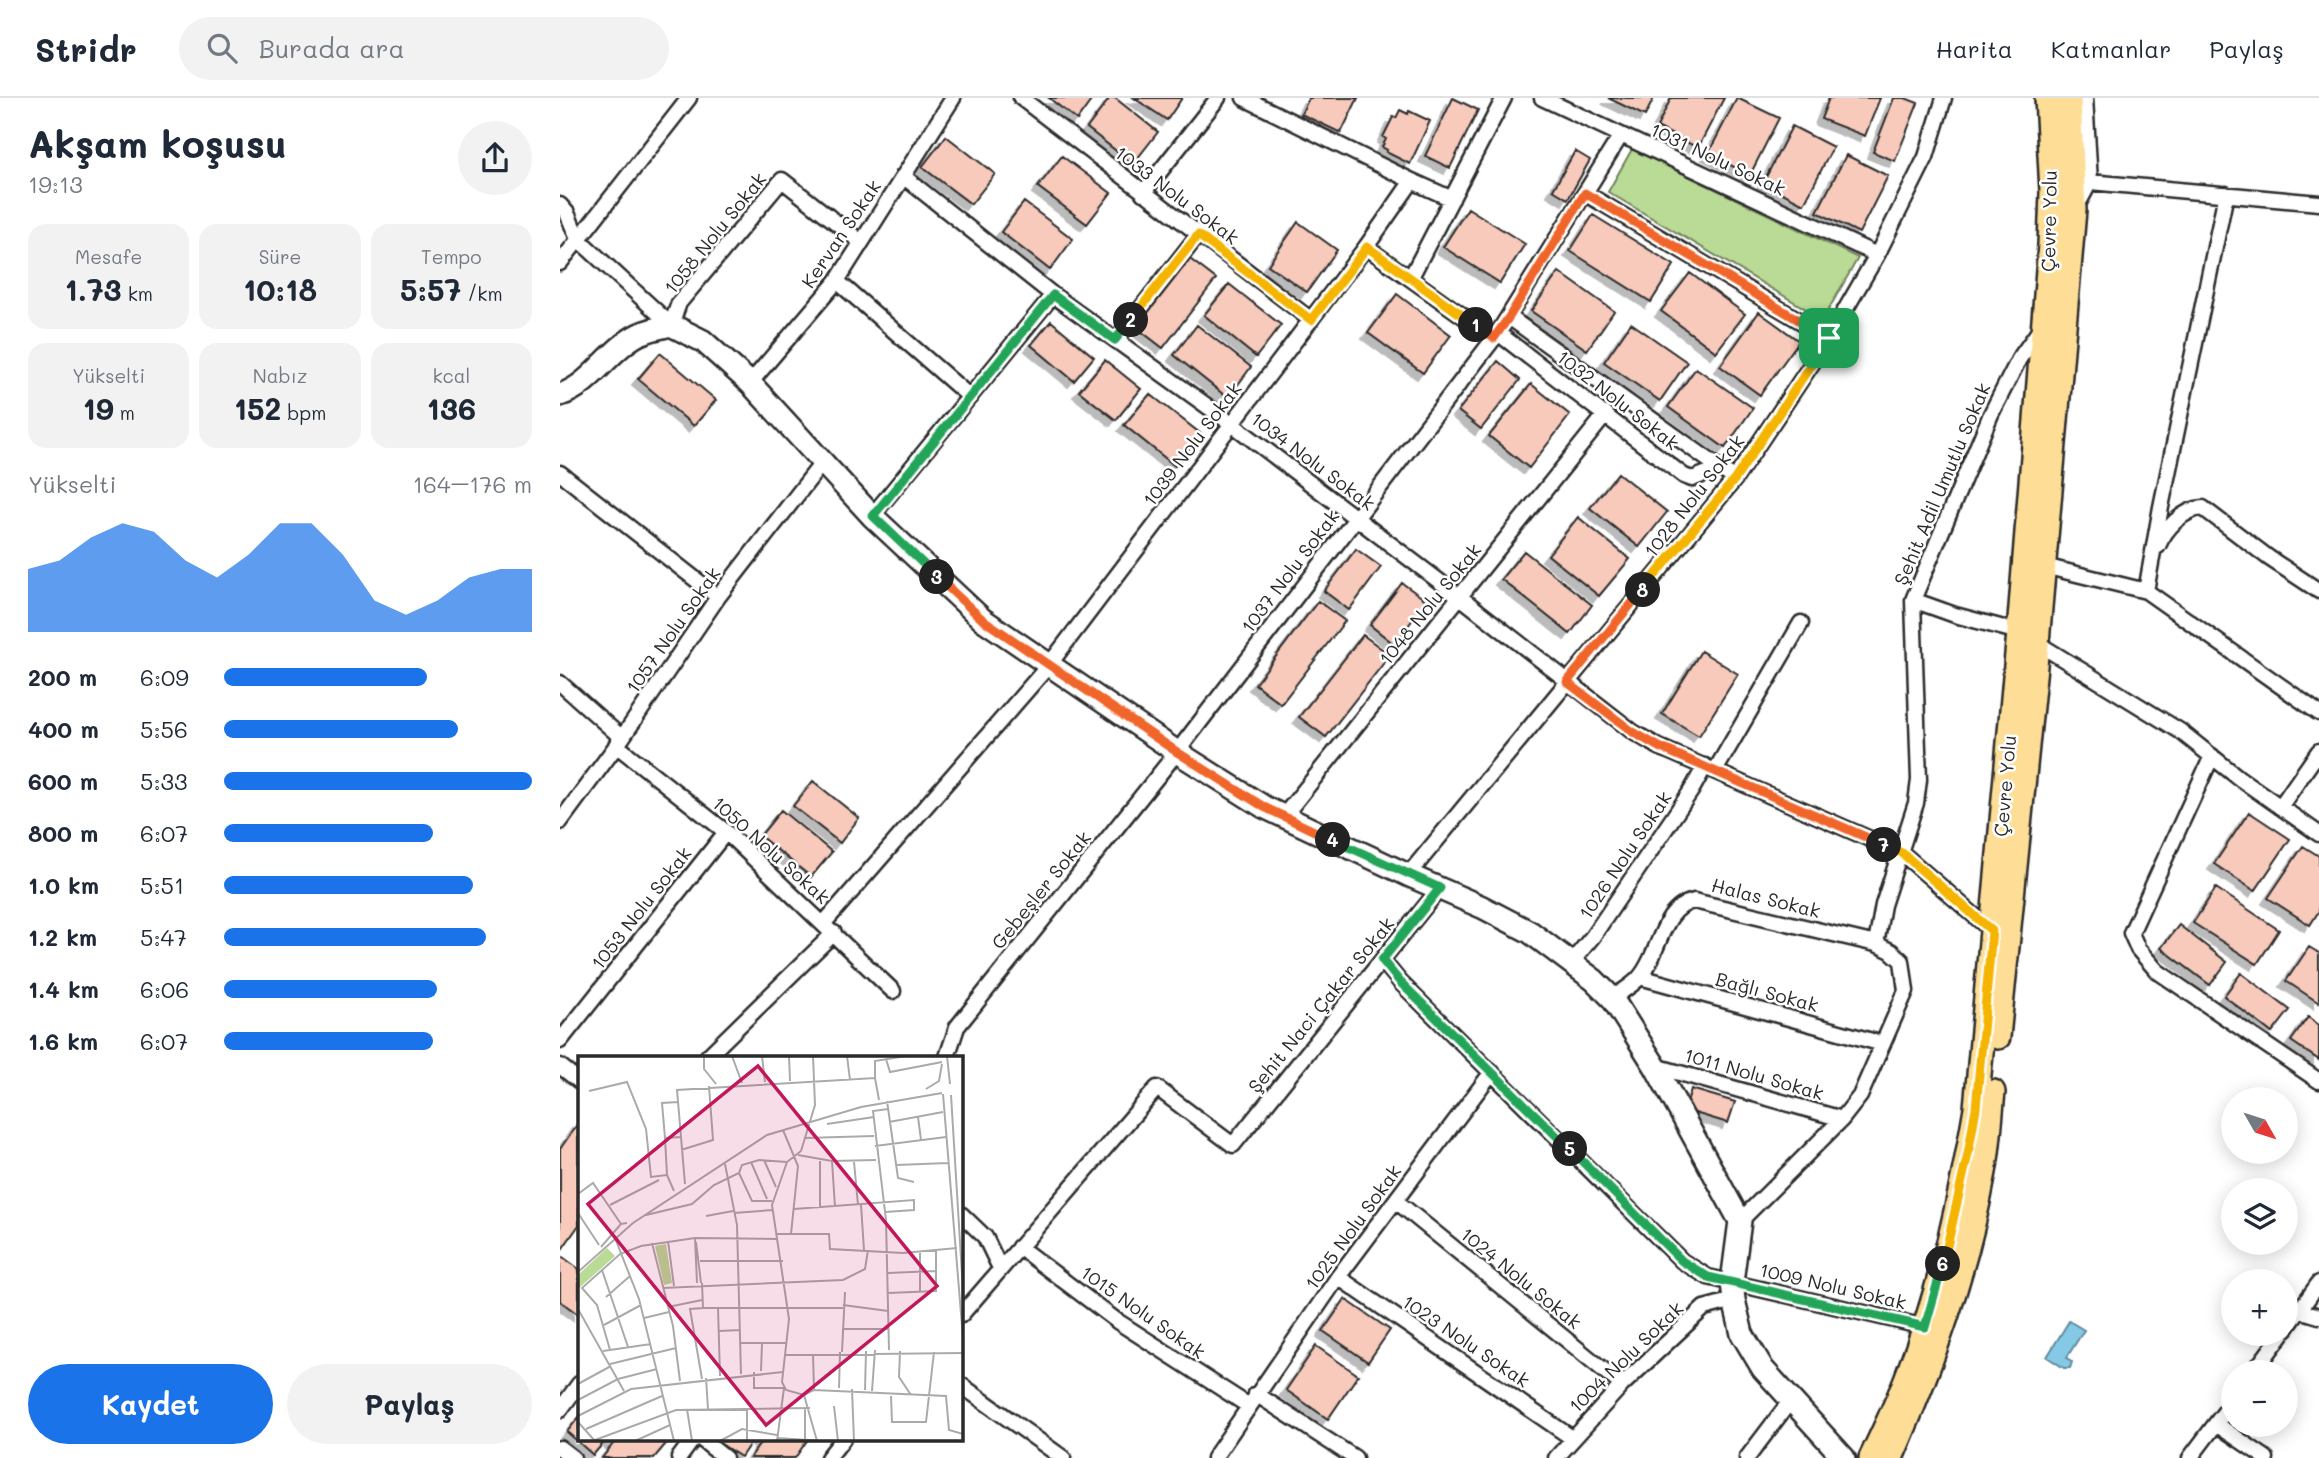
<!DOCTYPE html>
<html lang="tr">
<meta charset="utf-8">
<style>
:root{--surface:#fff;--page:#f2f2f3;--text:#1f2937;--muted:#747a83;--line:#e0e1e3;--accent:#1a73e8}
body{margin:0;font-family:Mali,sans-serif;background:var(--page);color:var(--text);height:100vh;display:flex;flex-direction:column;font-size:26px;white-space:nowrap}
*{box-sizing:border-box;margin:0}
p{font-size:23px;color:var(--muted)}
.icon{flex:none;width:38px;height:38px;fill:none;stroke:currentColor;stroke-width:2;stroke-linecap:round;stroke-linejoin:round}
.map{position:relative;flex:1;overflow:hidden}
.panel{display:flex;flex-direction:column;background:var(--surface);width:560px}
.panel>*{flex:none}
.needle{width:46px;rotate:129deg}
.buttons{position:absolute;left:1661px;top:989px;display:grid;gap:14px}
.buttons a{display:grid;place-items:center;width:77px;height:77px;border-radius:50%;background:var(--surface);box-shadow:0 4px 18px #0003;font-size:35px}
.pin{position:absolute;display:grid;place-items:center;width:60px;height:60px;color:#fff;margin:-30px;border-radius:14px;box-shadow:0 4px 10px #0006}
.km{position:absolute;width:35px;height:35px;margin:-18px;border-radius:50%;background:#222;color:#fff;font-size:19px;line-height:35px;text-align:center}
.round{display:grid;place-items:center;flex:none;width:74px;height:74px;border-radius:37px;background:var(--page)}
.headline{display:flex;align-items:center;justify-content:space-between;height:119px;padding:0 28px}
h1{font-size:38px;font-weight:700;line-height:52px}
.stats{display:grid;grid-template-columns:repeat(3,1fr);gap:10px;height:119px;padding:7px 28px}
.stats div{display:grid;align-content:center;border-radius:18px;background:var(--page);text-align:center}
.stats b{font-size:30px;font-weight:700}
.stats small{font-size:19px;font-weight:400}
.stats p{font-size:19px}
.chart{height:196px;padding:14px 28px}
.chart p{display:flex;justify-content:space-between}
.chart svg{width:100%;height:126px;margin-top:7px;fill:var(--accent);opacity:.7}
.primary-button{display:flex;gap:14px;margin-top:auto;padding:14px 28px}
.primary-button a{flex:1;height:80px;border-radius:42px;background:var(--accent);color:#fff;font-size:28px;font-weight:700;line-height:80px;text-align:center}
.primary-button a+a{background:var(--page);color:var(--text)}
ul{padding:0 28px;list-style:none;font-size:23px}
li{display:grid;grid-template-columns:112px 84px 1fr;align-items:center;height:52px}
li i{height:18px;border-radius:9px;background:var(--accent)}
header{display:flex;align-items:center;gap:42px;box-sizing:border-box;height:98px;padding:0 35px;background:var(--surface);border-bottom:2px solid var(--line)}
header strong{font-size:33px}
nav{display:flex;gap:38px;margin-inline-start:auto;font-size:24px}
.search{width:490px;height:63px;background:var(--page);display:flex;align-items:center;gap:18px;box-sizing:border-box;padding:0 24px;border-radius:38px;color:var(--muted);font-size:26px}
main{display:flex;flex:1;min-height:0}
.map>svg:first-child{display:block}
.green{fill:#b9db95;stroke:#728360;stroke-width:2}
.water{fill:#85c9e6;stroke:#618a9b;stroke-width:2}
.building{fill:#f7cabb;stroke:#2b2b2b;stroke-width:2;filter:url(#shadow)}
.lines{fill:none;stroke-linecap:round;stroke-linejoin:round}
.street-casing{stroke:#2b2b2b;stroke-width:19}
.secondary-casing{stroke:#2b2b2b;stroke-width:26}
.primary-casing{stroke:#2b2b2b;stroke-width:28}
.street{stroke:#fff;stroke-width:14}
.secondary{stroke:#fff;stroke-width:21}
.primary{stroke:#fede96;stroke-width:23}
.split-1-casing{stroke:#fff;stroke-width:14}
.split-2-casing{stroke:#fff;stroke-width:14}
.split-3-casing{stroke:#fff;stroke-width:14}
.split-4-casing{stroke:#fff;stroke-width:14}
.split-5-casing{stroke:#fff;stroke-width:14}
.split-6-casing{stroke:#fff;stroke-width:14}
.split-7-casing{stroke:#fff;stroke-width:14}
.split-8-casing{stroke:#fff;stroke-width:14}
.split-9-casing{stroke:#fff;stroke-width:14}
.split-1{stroke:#f0652b;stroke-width:9}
.split-2{stroke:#f5b400;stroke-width:9}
.split-3{stroke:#22a559;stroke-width:9}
.split-4{stroke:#f0652b;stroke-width:9}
.split-5{stroke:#22a559;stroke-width:9}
.split-6{stroke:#22a559;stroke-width:9}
.split-7{stroke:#f5b400;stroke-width:9}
.split-8{stroke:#f0652b;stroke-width:9}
.split-9{stroke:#f5b400;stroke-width:9}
.labels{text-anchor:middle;stroke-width:5;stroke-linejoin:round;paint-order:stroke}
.street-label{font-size:19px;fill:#2b2b2b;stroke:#fff}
.inset-road{fill:none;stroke:#aaa;stroke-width:2}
.view{fill:#c2185b;fill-opacity:0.15;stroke:#c2185b;stroke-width:3.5}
.inset-edge{fill:none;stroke:#2b2b2b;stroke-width:3.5}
</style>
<header>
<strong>Stridr</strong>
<div class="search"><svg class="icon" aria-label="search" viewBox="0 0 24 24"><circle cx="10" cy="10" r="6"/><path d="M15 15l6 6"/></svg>Burada ara</div>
<nav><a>Harita</a><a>Katmanlar</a><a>Paylaş</a></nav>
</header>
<main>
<section class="panel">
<div class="headline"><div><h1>Akşam koşusu</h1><p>19:13</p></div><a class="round"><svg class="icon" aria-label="share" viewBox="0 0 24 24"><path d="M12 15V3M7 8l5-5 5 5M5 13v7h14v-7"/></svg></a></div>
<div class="stats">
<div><p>Mesafe</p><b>1.73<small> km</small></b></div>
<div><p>Süre</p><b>10:18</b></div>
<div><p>Tempo</p><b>5:57<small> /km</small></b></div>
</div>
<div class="stats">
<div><p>Yükselti</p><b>19<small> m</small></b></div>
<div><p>Nabız</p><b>152<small> bpm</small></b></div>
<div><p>kcal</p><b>136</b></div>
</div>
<div class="chart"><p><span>Yükselti</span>164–176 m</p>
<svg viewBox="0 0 160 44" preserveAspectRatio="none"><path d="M0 44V22L10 19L20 11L30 6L40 9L50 19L60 25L70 17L80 6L90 6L100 17L110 33L120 38L130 33L140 25L150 22L160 22V44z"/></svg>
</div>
<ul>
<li><b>200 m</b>6:09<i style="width:66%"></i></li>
<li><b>400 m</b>5:56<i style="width:76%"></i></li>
<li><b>600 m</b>5:33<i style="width:100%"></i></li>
<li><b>800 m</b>6:07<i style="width:68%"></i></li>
<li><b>1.0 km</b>5:51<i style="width:81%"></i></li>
<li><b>1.2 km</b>5:47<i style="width:85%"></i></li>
<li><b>1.4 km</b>6:06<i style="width:69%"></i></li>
<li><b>1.6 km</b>6:07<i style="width:68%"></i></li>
</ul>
<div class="primary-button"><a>Kaydet</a><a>Paylaş</a></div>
</section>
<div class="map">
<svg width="1759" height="1360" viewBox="0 0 1759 1360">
<defs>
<filter id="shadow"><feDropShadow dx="-6" dy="6" stdDeviation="0" flood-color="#0004"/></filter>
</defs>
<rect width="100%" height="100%" fill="#fff"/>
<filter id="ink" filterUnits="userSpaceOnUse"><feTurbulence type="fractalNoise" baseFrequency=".0143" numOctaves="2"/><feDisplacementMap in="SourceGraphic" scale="14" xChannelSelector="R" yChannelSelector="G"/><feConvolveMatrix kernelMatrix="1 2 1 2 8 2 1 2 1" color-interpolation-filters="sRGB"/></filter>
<g filter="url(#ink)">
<path class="green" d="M1072,51L1298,160L1263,221L1048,94Z"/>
<path class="water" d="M1509,1223L1524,1232L1507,1259L1512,1264L1510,1270H1504L1487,1259Z"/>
<path class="building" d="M489,0H533L517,22Z
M550,0H555L598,34L573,66L527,30Z
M574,0H622L607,22Z
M749,0H798L781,35L741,16Z
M893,0L918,12L890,70L865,58Z
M1048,0H1094L1085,18Z
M1111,0H1164L1138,50L1097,29Z
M1177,0L1219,20L1190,77L1148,56Z
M1269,0H1320L1305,38L1261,21Z
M1334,0H1345L1358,5L1335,63L1313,54Z
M840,12L848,16L849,13L870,23L850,66L826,54L827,52L822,49L826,41L823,39L833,19L836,20Z
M1232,28L1273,49L1244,106L1203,85Z
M386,38L435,76L411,106L362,69Z
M1015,53L1030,62L1008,101L993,92Z
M1286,57L1328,78L1299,135L1257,114Z
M502,58L551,95L527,126L478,89Z
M464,104L513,141L490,172L441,134Z
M908,110L965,146L940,185L883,149Z
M1033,117L1114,167L1091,204L1010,153Z
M738,124L777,152L747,194L708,167Z
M626,158L656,181L603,250L573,227Z
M999,174L1054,213L1027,252L971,213Z
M1130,175L1185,216L1156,254L1101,213Z
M669,186L721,227L696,259L644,217Z
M837,196L891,237L863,275L808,235Z
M1199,214L1239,243L1200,297L1160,268Z
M491,223L534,259L514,283L471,247Z
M1071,225L1127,264L1100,303L1044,264Z
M637,227L691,269L668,300L614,257Z
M100,255L156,302L134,328L78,281Z
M545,262L581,291L556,322L519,293Z
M938,263L960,282L921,331L898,313Z
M1136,270L1193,310L1165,350L1108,309Z
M971,286L1010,317L969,370L929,338Z
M590,296L641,336L615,368L564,327Z
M1058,375L1107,414L1079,449L1030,410Z
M1018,419L1070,461L1039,498L988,457Z
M796,451L821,469L789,512L764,493Z
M964,453L1032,507L1010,536L941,481Z
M842,485L867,503L834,546L810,527Z
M758,503L785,523L721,606L695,586Z
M803,537L830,557L766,639L739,619Z
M1141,553L1178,576L1139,638L1102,616Z
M253,683L299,720L280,745L233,708Z
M221,712L272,754L251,779L200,738Z
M1689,714L1730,741L1695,793L1654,766Z
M1743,748L1759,758V813L1750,827L1708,800Z
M1656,790L1719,832L1697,866L1633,825Z
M1619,827L1667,864L1650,887L1601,850Z
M1749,849L1759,855V905L1726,883Z
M1681,875L1730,912L1712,935L1664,898Z
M1748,919L1759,927V962L1731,943Z
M1131,991L1175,1004L1168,1025L1125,1012Z
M18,1025L19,1127L0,1154V1051Z
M0,1157L19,1171V1217L0,1203Z
M785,1201L830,1232L808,1264L763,1233Z
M756,1248L798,1277L768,1321L726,1292Z
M19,1319V1341H110L94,1360H42L53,1346L47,1341L33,1357L7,1334Z
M153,1341H193L181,1359Z
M196,1341H248L235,1360H190L201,1344Z"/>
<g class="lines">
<defs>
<path id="street" d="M461,0L751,222
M684,0L852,83L806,149L934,240
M982,0L1317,157
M1525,0L1530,84
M343,78L493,197L672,326L900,499L1073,634L1099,649L1342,755L1432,833
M852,83L892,101
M583,95L658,0
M1025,95L1269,240
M0,107L7,115L18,141L111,227L119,205L222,82L301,144
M1517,108L1530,84L1759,105
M0,165L129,0
M851,179L944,0
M277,183L410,299
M949,219L1175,381
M938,235L1124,378L1132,381L1160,370
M556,242L638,137
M190,285L277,183L393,0
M0,375L158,499
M312,418L493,197
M1598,448C1605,431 1623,411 1643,410L1709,460L1759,493
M1484,468L1586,493L1759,615
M1586,493L1601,409L1666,96
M1353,502L1395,517L1459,534
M1477,545L1620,633L1679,680L1759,736
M0,585L62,640
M56,647L166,734L333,893
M1652,658L1571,835L1578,851L1597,873L1759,983
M1155,673L1241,525
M1720,709L1759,653
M723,719L1046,316
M0,724L62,640L158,499L262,365
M848,777L1175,381L1269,240L1317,157L1366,59L1384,0
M264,825L489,567L806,149
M822,862L840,884L1122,1163L1148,1179L1365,1229
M1011,865L1033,838L1131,693L1145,668
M1080,879L1323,946
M1052,900C1061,894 1072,888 1079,880C1100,858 1100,810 1134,803L1316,846
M0,943L166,734
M147,959L274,835
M387,959L397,929L617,654L938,235L1061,37
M0,968L19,983
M1095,968L1282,1021
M836,1103L1062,1287
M401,1116L425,1139L440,1170
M1180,1123L1282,1021L1300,998L1346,893L1342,863L1331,853L1316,846L1323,807L1356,705L1359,682L1353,502L1431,316L1459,261L1481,230
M459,1149L557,1223L689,1308
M778,1179L1012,1340
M1739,1212L1759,1218
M401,1217L597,990L673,1047L880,790
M1726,1231L1759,1185
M1694,1274L1722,1236
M401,1287L503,1360
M696,1296L795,1360
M0,1312L19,1286
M1656,1326L1706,1360
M141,1341L165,1360
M0,1350L13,1360
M119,1360L133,1341
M268,1360L283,1341
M654,1360L778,1179L932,974
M996,1360L1062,1287L1144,1210L1174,1202
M1187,1360L1231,1302
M1630,1360L1673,1303"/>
<path id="secondary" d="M0,297C31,287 47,255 74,239C85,232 99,230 111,227L143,243L190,285L312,418L422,521L617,654L704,709L848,777L922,809L970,834L1034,882L1052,900L1095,968L1180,1123L1172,1184L1174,1202L1182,1236L1203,1271L1284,1360"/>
<path id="primary" d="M1438,939L1475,568L1514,112L1509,0
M1311,1360C1325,1331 1339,1301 1350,1271C1382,1187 1401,1098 1416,1010L1459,534L1490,147L1492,94L1487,0
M1331,1360C1371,1268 1406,1174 1424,1074C1429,1048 1430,1021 1433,994"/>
</defs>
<use href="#street" class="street-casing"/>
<use href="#secondary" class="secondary-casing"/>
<use href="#primary" class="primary-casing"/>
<use href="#street" class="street"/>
<use href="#secondary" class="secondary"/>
<use href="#primary" class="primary"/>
</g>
</g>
<g class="lines" filter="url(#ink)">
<defs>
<path id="split-1" d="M916,227L934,240L949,219L1025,95L1269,240"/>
<path id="split-2" d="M571,222L638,137L751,222L807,149L916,227"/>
<path id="split-3" d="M377,479L313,418L493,197L555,242L571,222"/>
<path id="split-4" d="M377,479L422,521L617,654L704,709L773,742"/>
<path id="split-5" d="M773,742L880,790L822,862L840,884L1010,1051"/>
<path id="split-6" d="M1010,1051L1122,1163L1148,1179L1365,1229L1383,1166"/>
<path id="split-7" d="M1324,747L1342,755L1432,833L1416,1010L1408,1056L1383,1166"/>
<path id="split-8" d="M1083,492L1007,584L1073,634L1099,649L1324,747"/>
<path id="split-9" d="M1083,492L1175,381L1269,240"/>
</defs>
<use href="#split-1" class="split-1-casing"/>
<use href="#split-2" class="split-2-casing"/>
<use href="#split-3" class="split-3-casing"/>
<use href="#split-4" class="split-4-casing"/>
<use href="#split-5" class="split-5-casing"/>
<use href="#split-6" class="split-6-casing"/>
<use href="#split-7" class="split-7-casing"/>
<use href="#split-8" class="split-8-casing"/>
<use href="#split-9" class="split-9-casing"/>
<use href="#split-1" class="split-1"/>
<use href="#split-2" class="split-2"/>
<use href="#split-3" class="split-3"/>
<use href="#split-4" class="split-4"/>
<use href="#split-5" class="split-5"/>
<use href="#split-6" class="split-6"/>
<use href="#split-7" class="split-7"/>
<use href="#split-8" class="split-8"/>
<use href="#split-9" class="split-9"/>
</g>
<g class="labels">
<g class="street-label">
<text transform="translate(1158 61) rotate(25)" y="7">1031 Nolu Sokak</text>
<text transform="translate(617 97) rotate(37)" y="7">1033 Nolu Sokak</text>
<text transform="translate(1489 123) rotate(-89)" y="7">Çevre Yolu</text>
<text transform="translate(155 135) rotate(-51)" y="7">1058 Nolu Sokak</text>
<text transform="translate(281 136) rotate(-56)" y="7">Kervan Sokak</text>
<text transform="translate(1058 302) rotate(38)" y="7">1032 Nolu Sokak</text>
<text transform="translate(632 346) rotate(-53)" y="7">1039 Nolu Sokak</text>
<text transform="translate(753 363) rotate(37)" y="7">1034 Nolu Sokak</text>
<text transform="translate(1382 386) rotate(-67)" y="7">Şehit Adil Umutlu Sokak</text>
<text transform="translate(1134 398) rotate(-52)" y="7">1028 Nolu Sokak</text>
<text transform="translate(730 473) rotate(-53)" y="7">1037 Nolu Sokak</text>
<text transform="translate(870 506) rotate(-51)" y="7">1048 Nolu Sokak</text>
<text transform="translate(113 532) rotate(-55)" y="7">1057 Nolu Sokak</text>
<text transform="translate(1445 688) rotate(-85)" y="7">Çevre Yolu</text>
<text transform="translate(211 752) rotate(42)" y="7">1050 Nolu Sokak</text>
<text transform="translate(1065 757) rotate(-56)" y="7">1026 Nolu Sokak</text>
<text transform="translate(481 792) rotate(-51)" y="7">Gebeşler Sokak</text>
<text transform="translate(1206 800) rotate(14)" y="7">Halas Sokak</text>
<text transform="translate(81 810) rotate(-52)" y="7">1053 Nolu Sokak</text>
<text transform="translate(1207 894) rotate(15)" y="7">Bağlı Sokak</text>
<text transform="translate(761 907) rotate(-51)" y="7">Şehit Naci Çakar Sokak</text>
<text transform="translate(1194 976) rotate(16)" y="7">1011 Nolu Sokak</text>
<text transform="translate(793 1129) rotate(-54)" y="7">1025 Nolu Sokak</text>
<text transform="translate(961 1180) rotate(39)" y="7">1024 Nolu Sokak</text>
<text transform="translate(1273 1188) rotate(13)" y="7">1009 Nolu Sokak</text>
<text transform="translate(583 1214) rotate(35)" y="7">1015 Nolu Sokak</text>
<text transform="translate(906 1243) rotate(34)" y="7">1023 Nolu Sokak</text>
<text transform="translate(1066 1259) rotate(-44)" y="7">1004 Nolu Sokak</text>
</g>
</g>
<g transform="translate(18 958)">
<rect width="385" height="385" fill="#fff"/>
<path d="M88,188L94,227L86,229L77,190ZM29,192L37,200L0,233V219Z" fill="#b9db95"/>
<path class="inset-road" d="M126,0V13L138,28M154,0L164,27M184,0L187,26M211,0L212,25M269,0L272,24M369,0L372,28M308,3L312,16L364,6M297,22V5L328,0M348,33L361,25L364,8M11,35L49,26L68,73L73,121L89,119M365,38L385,282M373,39L385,235M309,45L320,122L336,126M310,53L295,55L308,164L311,294M340,61L343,84M311,66L365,56M249,68L296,61M205,74L220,110L213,178M87,82L84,47L100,46M227,82L296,80M297,90L368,81M103,94L135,84L131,30M220,99L254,105L298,104M186,104L198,131M254,105L257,151M173,106L189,143M276,106L280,149M147,108L159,169L163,318M318,109L370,107M161,117L174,145H194M107,128L99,34L297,22L301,44M96,135L89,119L87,82L103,81M0,138L15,127L43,168L49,167M32,149L81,124M283,149L286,194M242,151V105M216,153L336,144V154L307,156M0,157L21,189M156,157L194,154M68,159L114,148L136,129L161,117L164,109L181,104L209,106M128,160L155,155M198,178H251L252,193L325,197L379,192M37,182L61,243L96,385M117,182L119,227M90,185L96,230M118,186L123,227M74,187L95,270L102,325M23,191L43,168M342,197V236M122,205H205M24,214L50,291M0,216L55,167L189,79L283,51L364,37M310,217L358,215M85,232L265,224L287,213L290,194M310,237L358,235V194M28,241L52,220M265,249L310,255M90,251L124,244M125,252H265M140,252L142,320M0,253L46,335M66,262L91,256M26,269L63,249M264,273H310M141,275L162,274M163,287H209M32,294L19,249L4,232L42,198L63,190L117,182L200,183M25,295L73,288M322,295L321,321L333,339M264,296L267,236M208,299L385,297M32,308L98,292M183,315L184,287M176,316V332H206L199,385M128,322L130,353M124,323L112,253L125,252L124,227M0,328L33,310M261,332L262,296M274,333L276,385M236,334L368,340L371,374L385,378M287,334L288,295M294,335L297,294M226,339L208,334L204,326L211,263L194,149L209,106L223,95L237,49L235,0M226,339L239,385M226,339L236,334L235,298M313,340L314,366H348L356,296M0,344L40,323L79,313M256,350L260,385M109,353L114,385M0,360L53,333L205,316M0,366L17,385M8,373L84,340M199,382L246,385M17,384L98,354L232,352M57,385L92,369M142,385L164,373L199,379M169,385V353M227,385V352"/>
<path class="view" d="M180,10L359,230L188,369L10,148Z"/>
<rect width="385" height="385" class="inset-edge"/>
</g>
</svg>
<div class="buttons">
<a><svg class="needle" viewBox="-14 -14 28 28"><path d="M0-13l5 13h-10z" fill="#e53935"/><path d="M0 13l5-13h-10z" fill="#747a83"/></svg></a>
<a><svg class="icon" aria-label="layers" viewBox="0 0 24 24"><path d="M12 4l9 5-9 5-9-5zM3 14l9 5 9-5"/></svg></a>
<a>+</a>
<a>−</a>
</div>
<div class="pin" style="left:1269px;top:240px;background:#1e9e55"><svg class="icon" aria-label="arrive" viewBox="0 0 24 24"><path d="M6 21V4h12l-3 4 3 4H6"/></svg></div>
<b class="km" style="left:916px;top:227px">1</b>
<b class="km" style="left:571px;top:222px">2</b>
<b class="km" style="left:377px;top:479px">3</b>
<b class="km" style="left:773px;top:742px">4</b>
<b class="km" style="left:1010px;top:1051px">5</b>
<b class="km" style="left:1383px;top:1166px">6</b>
<b class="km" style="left:1324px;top:747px">7</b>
<b class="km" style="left:1083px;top:492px">8</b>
</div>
</main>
